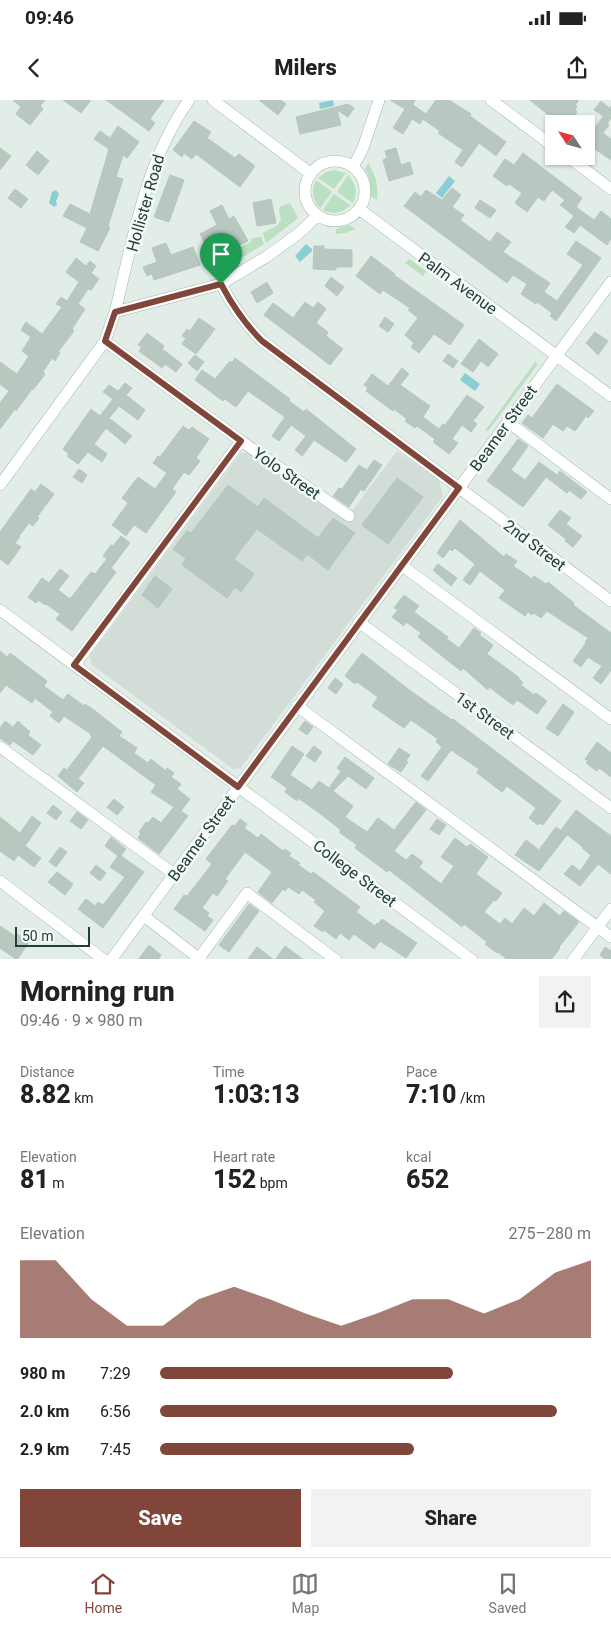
<!DOCTYPE html>
<meta charset="utf-8">
<style>
:root{--surface:#fff;--page:#f2f2f2;--text:#222;--muted:#767676;--line:#e0e0e0;--accent:#81463a}
body{margin:0;font-family:Roboto,sans-serif;background:var(--page);color:var(--text);height:100vh;display:flex;flex-direction:column;font-size:19px;white-space:nowrap}
*{box-sizing:border-box;margin:0}
p{font-size:16px;color:var(--muted)}
.icon{flex:none;width:28px;height:28px;fill:none;stroke:currentColor;stroke-width:2;stroke-linecap:round;stroke-linejoin:round}
.map{position:relative;height:859px;overflow:hidden}
.panel{display:flex;flex-direction:column;background:var(--surface);flex:1}
.panel>*{flex:none}
.needle{width:32px;rotate:306deg}
.tools{position:absolute;left:545px;top:15px;display:grid;gap:10px}
.tools a{display:grid;place-items:center;width:50px;height:50px;border-radius:0px;background:var(--surface);box-shadow:0 1px 4px #0004;font-size:25px}
.scale{position:absolute;left:15px;bottom:12px;width:75px;box-sizing:border-box;padding-left:5px;border:2px solid #223f35;border-top:0;font-size:14px;line-height:18px;white-space:nowrap;color:#223f35;-webkit-text-stroke:4px #f3f9f6;paint-order:stroke}
.pin{position:absolute;display:grid;place-items:center;width:42px;height:42px;color:#fff;margin:-51px -21px;border-radius:50% 50% 50% 0;rotate:-45deg;box-shadow:0 0 5px #0007}
.pin .icon{rotate:45deg}
.round{display:grid;place-items:center;flex:none;width:52px;height:52px;border-radius:0px;background:var(--page)}
.summary{display:flex;align-items:center;justify-content:space-between;height:85px;padding:0 20px}
h1{font-size:28px;font-weight:800;line-height:38px}
.stats{display:grid;grid-template-columns:repeat(3,1fr);gap:8px;height:85px;padding:5px 20px}
.stats div{display:grid;align-content:center}
.stats b{font-size:25px;font-weight:800}
.stats small{font-size:14px;font-weight:400}
.stats p{font-size:14px}
.chart{height:140px;padding:10px 20px}
.chart p{display:flex;justify-content:space-between}
.chart svg{width:100%;height:90px;margin-top:5px;fill:var(--accent);opacity:.7}
.action{display:flex;gap:10px;margin-top:auto;padding:10px 20px}
.action a{flex:1;height:58px;border-radius:0px;background:var(--accent);color:#fff;font-size:20px;font-weight:800;line-height:58px;text-align:center}
.action a+a{background:var(--page);color:var(--text)}
ul{padding:0 20px;list-style:none;font-size:16px}
li{display:grid;grid-template-columns:80px 60px 1fr;align-items:center;height:38px}
li i{height:12px;border-radius:6px;background:var(--accent)}
.status{display:flex;justify-content:space-between;align-items:center;height:35px;padding:0 25px;background:var(--surface);direction:ltr}
.status svg{height:14px;fill:currentColor}
header{display:flex;justify-content:space-between;align-items:center;height:65px;padding:0 20px;background:var(--surface);font-size:22px;font-weight:800}
.tabs{display:flex;justify-content:space-around;align-items:center;height:70px;border-top:1px solid var(--line);background:var(--surface);font-size:14px;color:var(--muted)}
.tabs a{display:grid;justify-items:center;gap:2px}
.tabs .current{color:var(--accent)}
.map>svg:first-child{display:block}
.built{fill:#d1ddd6}
.green{fill:#bbdfc1}
.water{fill:#89ced4}
.building{fill:#b8c8c0;stroke:#b5c7be}
.lines{fill:none;stroke-linecap:round;stroke-linejoin:round}
.minor-casing{stroke:#a5b5ae;stroke-width:12}
.minor{stroke:#fff;stroke-width:11}
.route-casing{stroke:#fff;stroke-width:10}
.route{stroke:#81463a;stroke-width:6}
.labels{text-anchor:middle;stroke-width:5;stroke-linejoin:round;paint-order:stroke}
.street-label{font-size:16px;fill:#223f35;stroke:#f3f9f6}
</style>
<div class="status"><b>09:46</b><svg viewBox="0 0 49 12"><path d="M0 12V9h3v3zM5 12V6h3v6zM10 12V3h3v9zM15 12V0h3v12zM26 1h20v11H26zM47 4h2v5h-2z"/></svg></div>
<header><svg class="icon" aria-label="back" viewBox="0 0 24 24"><path d="M15 5l-7 7 7 7"/></svg>Milers<svg class="icon" aria-label="share" viewBox="0 0 24 24"><path d="M12 15V3M7 8l5-5 5 5M5 13v7h14v-7"/></svg></header>
<div class="map">
<svg width="611" height="860" viewBox="0 0 611 860">
<rect width="100%" height="100%" fill="#e2ede7"/>
<path class="built" d="M397,351L439,380L443,396L241,668L233,669L91,564L90,556L241,353L254,352L346,419Z"/>
<path class="green" d="M368,63C375,74 379,85 377,100L371,96L370,79L365,69Z
M334,70L346,73L334,89L318,78L326,72Z
M348,75C356,83 358,93 353,103L337,92Z
M316,80L332,92L320,108C312,100 311,90 316,80Z
M334,94L350,105C343,113 333,115 323,110Z
M290,103L298,118L266,143L263,133L278,125L281,120L279,110L281,106Z
M350,125L355,129L345,133L336,134V129Z
M261,137L264,144L238,160L234,149L250,143L252,138Z
M409,159L426,171L423,176L405,163Z
M535,262L538,264L488,331H485Z"/>
<path class="water" d="M333,0L334,6L320,9L319,3Z
M449,76L455,81L442,98L436,93Z
M56,90L59,94L56,101L57,105L54,107L49,103L52,92Z
M306,144L312,149V151L300,162L295,156Z
M465,273L480,284L475,291L460,280Z"/>
<path class="building" d="M13,0H45L40,6L43,9L30,25L16,14L21,7Z
M63,0H91L81,13Z
M106,0H164L150,19L155,23L149,31Z
M259,0H281L286,4L278,15Z
M390,0H415L413,5L426,14L436,0H449L471,14L470,16L506,42L496,56L479,43L462,67L455,62L463,50L438,33L440,31L423,19L420,24L412,19L403,34L393,28L405,9Z
M530,0H579L575,5L577,6L575,10L577,12L568,24H562L552,18Z
M601,1L609,8L603,16L594,10Z
M348,4L354,8L348,17L337,10L341,25L300,34L296,17Z
M611,6V18L607,24L609,25L603,33L611,39V60L586,43V24L593,30Z
M194,21L211,32L207,38L235,58L239,54L255,66L240,87L196,54L192,59L184,53L182,57L173,50Z
M118,26L139,42L127,58L123,55L116,77L123,79L108,126L110,128L98,151L80,142L87,128L63,116L70,104L90,114L109,49L94,39L100,31L110,38Z
M0,48L11,56L0,70Z
M396,48L401,65L410,62L413,74L389,81L383,60L387,58L385,51Z
M37,51L49,61L38,75L26,65Z
M523,53L582,98L576,107L594,120L601,111L611,119V139L607,145L580,125L574,133L565,127L574,116L560,105L565,100L552,90L544,101L538,97L527,112L515,103L522,93L509,84L507,86L493,76L505,59L514,65Z
M170,75L184,80L169,122L154,117Z
M452,88L461,95L452,107L464,115L460,120L490,142L497,132L511,142L503,152L550,183L544,192L557,201L583,165L567,154L576,141L601,158L556,221L550,216L552,213L537,202L536,204L521,194L527,184L513,175L507,183L404,106L415,92L421,97L426,90L442,100Z
M15,89L28,99L21,108L8,98Z
M271,99L276,123L257,126L253,103Z
M480,100L496,110L490,118L475,108Z
M222,105L229,119L234,116L248,141L212,158L200,134L217,125L210,111Z
M166,143L171,155L193,147L200,165L154,180L152,174L147,176L143,167L157,162L152,148Z
M314,146H324V149L352,150V167H336V170L313,169Z
M371,156L395,174L394,175L464,225L450,245L434,234L419,253L411,247L414,243L405,235L418,218L408,210L410,208L383,190L380,194L356,176Z
M76,158L86,166L90,161L96,166L91,173L99,179L91,190L88,189L78,204L85,209L72,229L74,231L58,252L60,253L55,261L52,258L43,272L45,274L33,290L32,289L16,311L15,309L0,329V303L9,291L0,284V262L17,274L29,256L22,251L31,237L21,230L26,222L42,234L62,207L56,204L61,197L67,201L79,182L66,172Z
M331,177L344,187L337,196L325,186Z
M267,182L273,193L257,203L251,192Z
M305,202L313,208L318,202L326,209L316,223L328,232L326,236L343,249L330,265L264,215L273,203L293,218Z
M385,217L394,224L388,232L379,226Z
M199,218L215,229L196,254L182,244L186,238L182,236L187,229L190,231Z
M595,232L608,241L598,255L586,243Z
M147,233L164,246L162,249L182,264L176,272L165,264L162,268L139,251L142,247L138,245Z
M479,239L498,254L488,267L481,261L473,272L461,264Z
M448,254L458,261L453,268L443,261Z
M195,255L204,262L197,271L188,263Z
M235,258L290,299L289,301L304,312L306,309L356,349L346,362L314,340L302,356L295,350L306,336L291,325L279,341L272,336L285,317L248,291L236,307L225,299L223,301L195,280L202,270L215,279L230,261L232,263Z
M402,268L409,274L400,285L430,306L423,317L439,329L443,324L445,325L467,295L484,307L473,321L477,324L471,332L462,325L452,339L458,343L449,354L433,342L435,339L417,326L415,328L405,321L407,319L394,309L393,311L366,291L368,288L364,285L372,274L388,286Z
M125,283L132,288L126,295L145,310L138,320L119,306L109,318L132,336L125,344L106,328L94,344L107,354L102,362L88,352L78,364L67,356L69,354L63,349L91,309L100,316L113,299L103,292L109,285L118,291Z
M557,284L594,311L588,318L586,316L575,331L567,326L563,331L553,324L543,338L522,323L528,315L532,318Z
M183,326L189,330L192,327L209,339L196,358L200,361L189,375L184,372L172,389L176,392L146,433L134,425L126,436L112,425L128,403L122,398L138,377L155,389L167,373L153,363L158,356L160,357Z
M518,339L528,346L511,370L525,380L539,362L557,375L560,371L587,392L581,399L569,390L567,393L546,377L523,407L487,381Z
M374,360L382,365L364,391L361,389L349,407L333,396L339,388L342,389L359,365L367,370Z
M79,369L87,375L82,383L73,377Z
M397,378L423,397L388,444L362,425Z
M41,384L54,394L37,417L39,418L33,426L29,423L19,436L20,437L15,443L21,447L8,465L0,459V432L31,389L35,392Z
M228,385L258,407L264,398L318,438L333,418L355,433L328,470L307,454L302,461L257,429L234,459L254,474L241,492L235,487L227,498L182,465L186,459L173,449L187,431L191,433Z
M560,410L571,418L566,424L582,436L573,447L565,441L566,439L548,425Z
M460,420L504,457L506,454L517,461L513,466L532,479L534,476L546,484L548,482L574,503L573,505L611,533V570L601,584L593,578L602,566L588,557L581,567L573,561L586,543L585,542L588,538L547,511L541,518L534,513L532,515L528,512L525,516L499,498L505,490L480,471L470,485L463,480L475,464L455,448L452,451L450,449L443,458L437,453Z
M121,436L130,443L111,468L116,472L72,531L56,519L60,514L46,504L45,505L38,500L36,503L28,497L42,478L49,483L60,469L69,476L58,490L70,499L91,472L95,474L107,459L103,456L111,445L113,446Z
M438,464L457,478L451,486L433,470Z
M155,476L172,489L158,508L142,495Z
M404,495L419,506L414,512L448,537L446,538L459,548L474,528L481,533L479,535L493,545L487,554L517,576L523,583L521,585L534,595L536,593L547,601L537,614L517,600L513,605L489,587L488,590L463,568L461,571L418,537L421,533L406,522L404,526L392,517L398,510L394,508Z
M0,551L7,557L10,553L47,581L44,586L63,600L68,594L84,606L85,604L94,610L122,632L119,636L137,648L134,653L148,663L151,659L166,671L167,668L174,673L171,677L181,684L177,689L190,699L181,711L188,716L159,754L138,738L141,733L139,732L146,722L148,723L153,717L161,723L174,707L151,692L156,685L103,646L78,679L84,683L77,692L58,676L64,668L67,670L92,637L90,635L91,634L64,616L59,623L50,616L53,612L35,598L32,603L6,585L0,593Z
M362,553L408,589L452,620L453,619L561,701L543,725L540,723L538,725L529,718L536,708L507,686L502,692L477,673L479,669L451,650L428,681L421,676L442,647L436,642L438,639L411,620L404,628L372,606L378,597L357,582L355,584L345,576Z
M335,578L343,584L336,594L328,588Z
M563,604L574,612L558,636L546,628Z
M5,621L13,627L18,621L30,632L28,635L41,645L33,655L13,641L10,645L0,638V628Z
M305,621L313,627L307,635L299,629Z
M597,642L611,653V677L599,668L597,671L586,663L588,661L585,659Z
M292,646L304,654L290,675L312,690L319,681L329,688L341,671L337,668L345,657L374,678L366,689L348,676L333,691L353,706L345,717L367,732L378,718L394,730L416,702L426,710L394,751L406,760L412,754L423,762L419,767L441,784L454,766L441,757L455,738L467,747L470,744L488,757L476,774L502,793L496,801L494,800L484,812L500,824L505,818L512,824L524,808L534,816L544,803L560,816L564,811L579,822L559,847L560,848L551,860H508L498,852L497,853L485,844L487,842L464,824L462,827L406,783L389,770L387,772L355,748L357,745L339,732L341,730L322,715L298,698L297,701L285,692L287,688L271,677Z
M314,646L322,652L315,662L306,656Z
M399,648L410,655L406,661L408,662L401,672L388,664Z
M114,699L124,707L117,715L107,707Z
M53,705L62,712L56,720L47,713Z
M576,710L611,736V774L598,764L580,786L564,774L572,765L580,771L591,755L582,748L583,747L561,730Z
M77,712L88,720L81,729L70,721Z
M32,716L41,723L25,746L41,758L34,767L18,755L14,761L0,751V717L20,733Z
M240,719L247,724L244,728L258,738L261,734L283,751L285,749L291,753L289,756L300,763L298,765L311,774L313,772L360,807L356,812L375,826L377,823L378,824L382,819L417,843L406,858L380,841L374,849L354,834L349,840L340,833L336,839L324,830L323,832L314,826L325,811L314,802L316,800L302,790L299,794L288,787L285,791L283,789L272,803L258,792L272,772L245,752L225,779L228,781L217,796L213,793L202,808L209,813L207,816L213,820L205,831L174,809L184,795L187,796L212,764L206,759L232,725L235,726Z
M437,719L446,725L439,735L430,729Z
M556,727L567,735L539,771L515,755L526,740L539,750Z
M111,737L126,749L121,756L144,772L103,828L78,809L86,799L95,806L98,802L103,805L125,777L110,767L118,756L105,746Z
M60,747L67,752L56,767L49,762Z
M96,765L106,773L100,781L90,773Z
M57,772L73,784L65,795L48,782Z
M249,804L259,811L229,852L219,845Z
M0,826L15,836L16,833L29,842L17,860L0,848Z
M149,845L161,855L158,860H138Z
M285,846L304,860H275Z
M257,847L274,860H247Z
M605,847L611,851V860H606L600,855Z"/>
<g class="lines">
<defs>
<path id="minor" d="M213,0L311,74
M491,0L554,47
M567,56L611,89
M305 91a30 30 0 1 1 60 0a30 30 0 1 1-60 0Z
M353,67L363,48L379,0
M359,109L611,296
M221,184C232,205 245,224 262,241L611,501
M115,212C133,140 145,62 189,0
M105,241L241,341L349,416
M508,322L611,399
M0,385L105,241L115,212L221,184L266,157L298,134L317,116
M401,465L611,619
M0,510L472,860
M359,522L611,708
M75,565L241,341
M297,606L611,837
M0,647L174,774
M0,781L104,860
M144,816L201,860
M199,858L247,793L336,860
M111,860L611,182
M573,860L611,809"/>
</defs>
<use href="#minor" class="minor-casing"/>
<use href="#minor" class="minor"/>
</g>
<g class="lines">
<defs>
<path id="route" d="M221,184C232,205 245,224 262,241L459,388L238,687L74,565L241,341L105,241L115,212Z"/>
</defs>
<use href="#route" class="route-casing"/>
<use href="#route" class="route"/>
</g>
<g class="labels">
<g class="street-label">
<text transform="translate(145 103) rotate(-74)" y="6">Hollister Road</text>
<text transform="translate(458 183) rotate(36)" y="6">Palm Avenue</text>
<text transform="translate(503 328) rotate(-54)" y="6">Beamer Street</text>
<text transform="translate(287 373) rotate(35)" y="6">Yolo Street</text>
<text transform="translate(535 445) rotate(37)" y="6">2nd Street</text>
<text transform="translate(485 615) rotate(36)" y="6">1st Street</text>
<text transform="translate(201 738) rotate(-54)" y="6">Beamer Street</text>
<text transform="translate(355 773) rotate(37)" y="6">College Street</text>
</g>
</g>
</svg>
<div class="tools">
<a><svg class="needle" viewBox="-14 -14 28 28"><path d="M0-13l5 13h-10z" fill="#e53935"/><path d="M0 13l5-13h-10z" fill="#767676"/></svg></a>
</div>
<div class="scale">50 m</div>
<div class="pin" style="left:221px;top:184px;background:#1e9e55"><svg class="icon" aria-label="arrive" viewBox="0 0 24 24"><path d="M6 21V4h12l-3 4 3 4H6"/></svg></div>
</div>
<section class="panel">
<div class="summary"><div><h1>Morning run</h1><p>09:46 · 9 × 980 m</p></div><a class="round"><svg class="icon" aria-label="share" viewBox="0 0 24 24"><path d="M12 15V3M7 8l5-5 5 5M5 13v7h14v-7"/></svg></a></div>
<div class="stats">
<div><p>Distance</p><b>8.82<small> km</small></b></div>
<div><p>Time</p><b>1:03:13</b></div>
<div><p>Pace</p><b>7:10<small> /km</small></b></div>
</div>
<div class="stats">
<div><p>Elevation</p><b>81<small> m</small></b></div>
<div><p>Heart rate</p><b>152<small> bpm</small></b></div>
<div><p>kcal</p><b>652</b></div>
</div>
<div class="chart"><p><span>Elevation</span>275–280 m</p>
<svg viewBox="0 0 160 44" preserveAspectRatio="none"><path d="M0 44V6L10 6L20 25L30 38L40 38L50 25L60 19L70 25L80 32L90 38L100 32L110 25L120 25L130 32L140 25L150 12L160 6V44z"/></svg>
</div>
<ul>
<li><b>980 m</b>7:29<i style="width:68%"></i></li>
<li><b>2.0 km</b>6:56<i style="width:92%"></i></li>
<li><b>2.9 km</b>7:45<i style="width:59%"></i></li>
</ul>
<div class="action"><a>Save</a><a>Share</a></div>
</section>
<nav class="tabs">
<a class="current"><svg class="icon" aria-label="home" viewBox="0 0 24 24"><path d="M3 11l9-7 9 7M6 9v11h12V9"/></svg>Home</a>
<a><svg class="icon" aria-label="map" viewBox="0 0 24 24"><path d="M3 6l6-2 6 2 6-2v14l-6 2-6-2-6 2zM9 4v14M15 6v14"/></svg>Map</a>
<a><svg class="icon" aria-label="saved" viewBox="0 0 24 24"><path d="M7 4h10v16l-5-4-5 4z"/></svg>Saved</a>
</nav>
